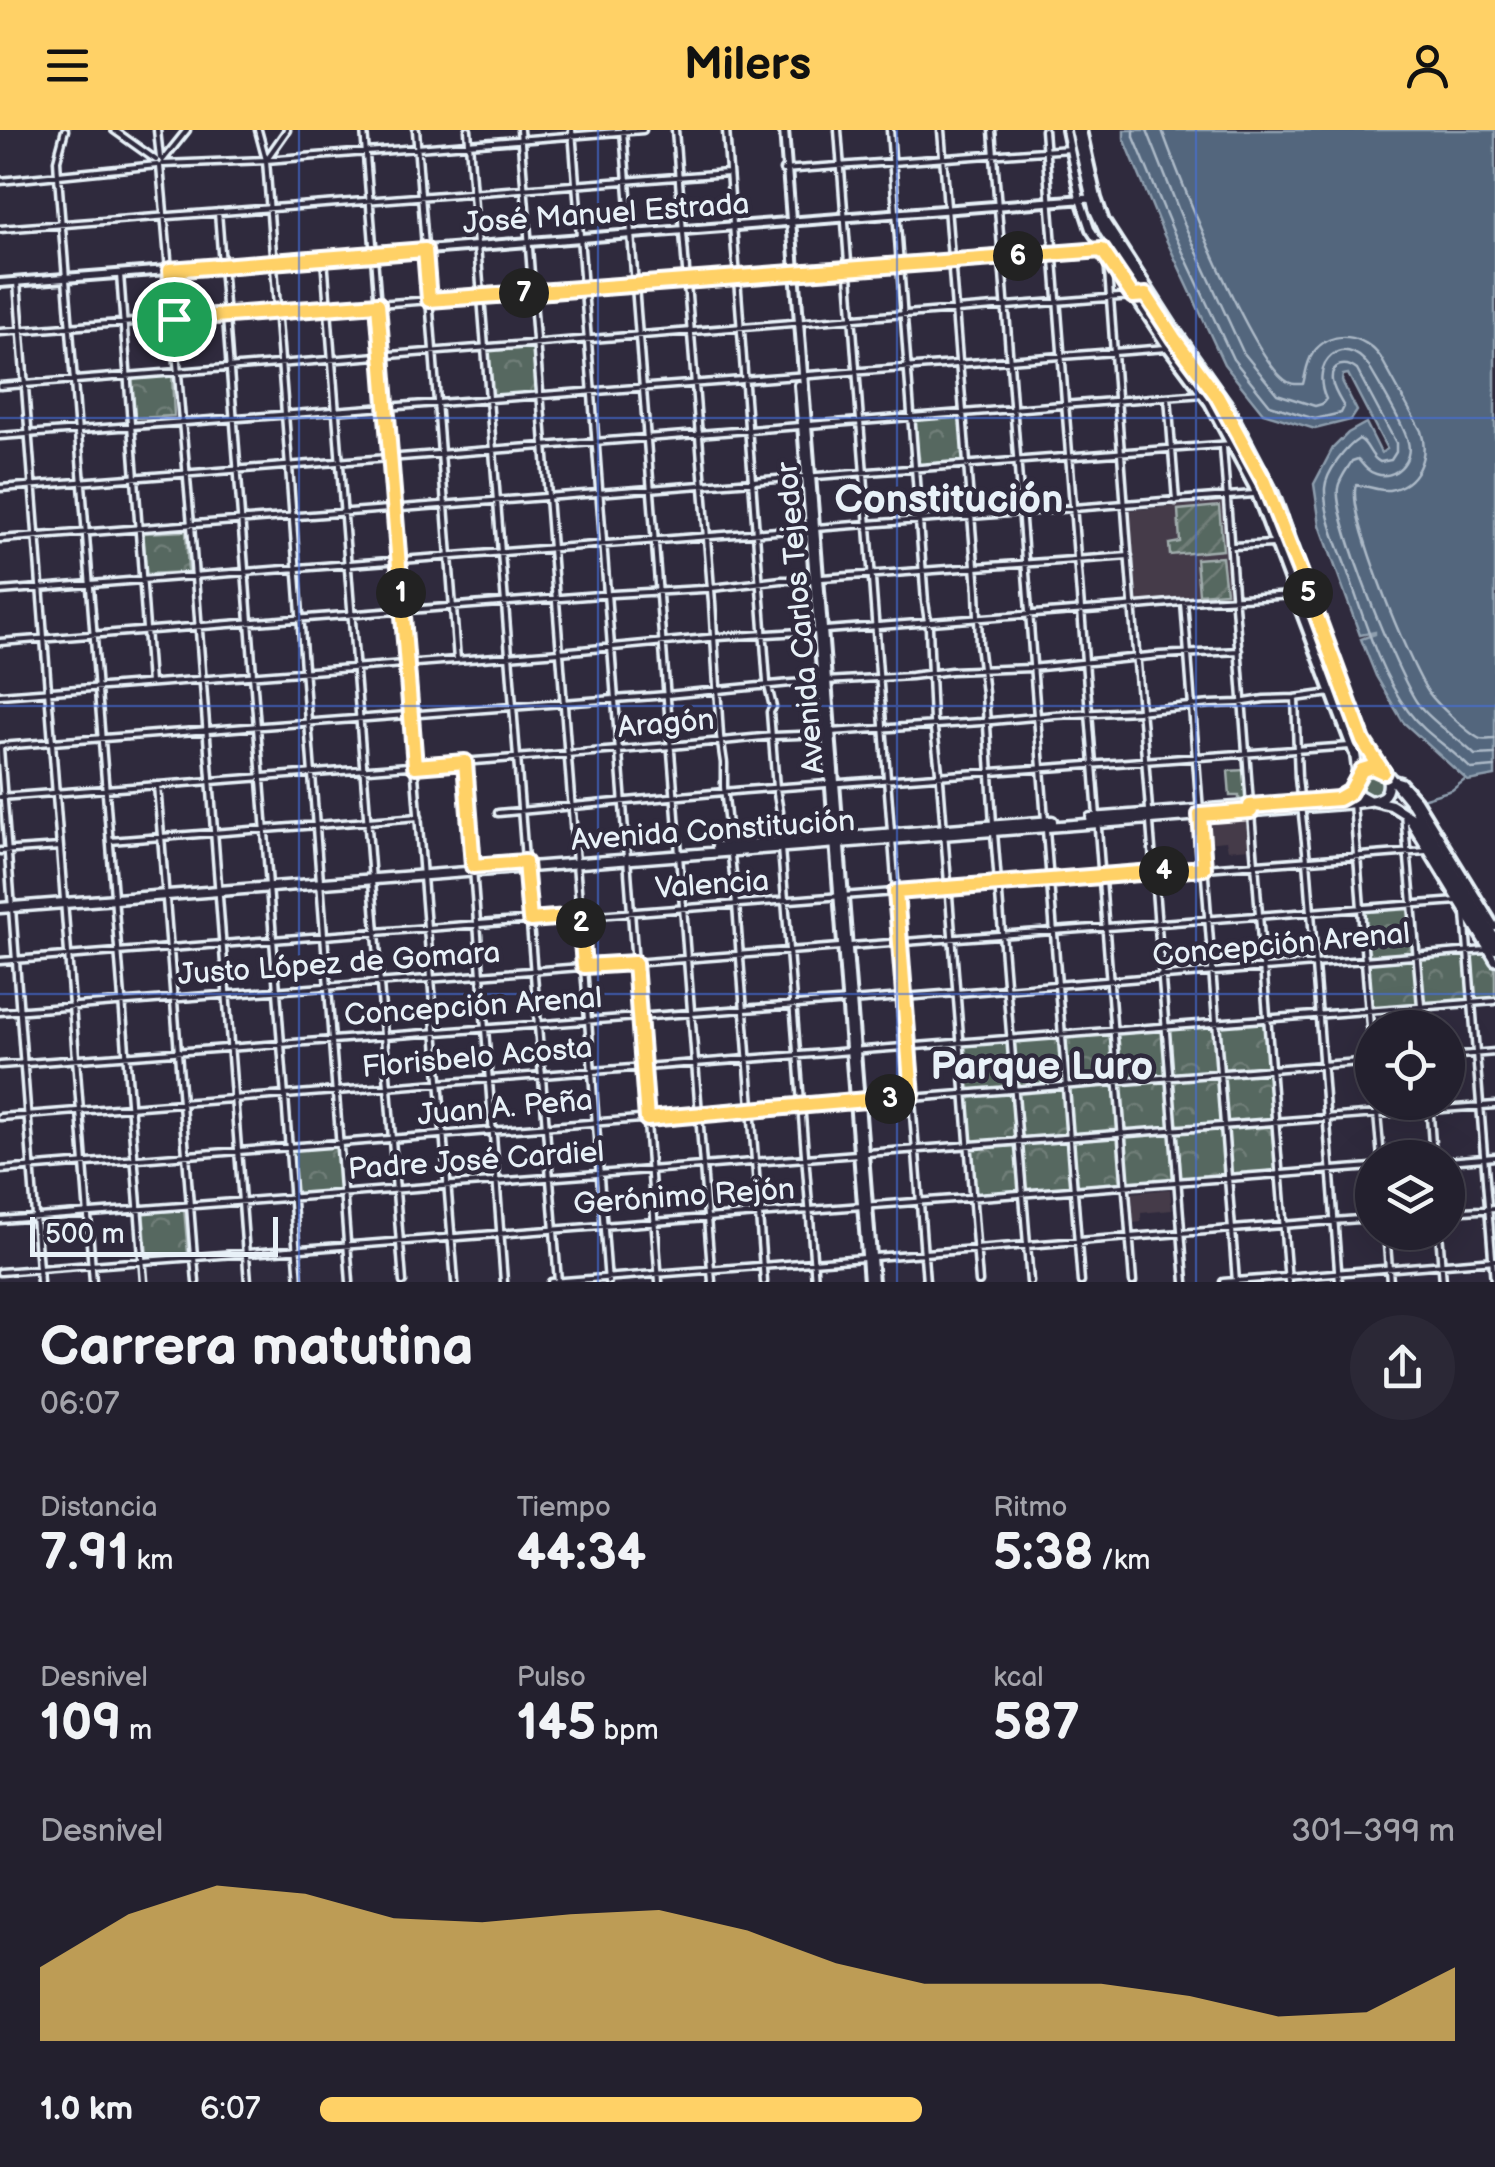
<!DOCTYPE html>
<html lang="es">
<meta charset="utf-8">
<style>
:root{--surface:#23202e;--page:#2b2836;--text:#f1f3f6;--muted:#a3a3aa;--line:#403e4a;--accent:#ffd166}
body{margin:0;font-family:"Balsamiq Sans",sans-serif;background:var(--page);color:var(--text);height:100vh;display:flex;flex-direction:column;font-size:38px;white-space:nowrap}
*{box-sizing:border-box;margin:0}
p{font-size:32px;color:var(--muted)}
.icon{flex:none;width:55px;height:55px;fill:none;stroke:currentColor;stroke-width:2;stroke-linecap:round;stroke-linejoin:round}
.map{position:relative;height:1152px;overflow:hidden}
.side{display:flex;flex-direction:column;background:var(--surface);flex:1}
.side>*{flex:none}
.controls{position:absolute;left:1355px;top:880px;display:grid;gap:20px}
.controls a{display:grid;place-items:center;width:110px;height:110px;border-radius:50%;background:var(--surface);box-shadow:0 10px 40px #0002,0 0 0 2px var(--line);font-size:50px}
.scale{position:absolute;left:30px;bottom:25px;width:248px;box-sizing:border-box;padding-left:10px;border:5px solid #e8f1f8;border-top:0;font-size:28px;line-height:35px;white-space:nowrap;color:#e8f1f8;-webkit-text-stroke:8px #2f2a3d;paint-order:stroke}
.pin{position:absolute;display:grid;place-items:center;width:85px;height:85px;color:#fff;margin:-42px;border:5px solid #fff;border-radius:50%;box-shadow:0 2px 10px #0007}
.km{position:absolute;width:50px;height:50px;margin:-25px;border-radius:50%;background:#222;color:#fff;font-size:28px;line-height:50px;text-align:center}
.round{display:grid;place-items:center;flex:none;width:105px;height:105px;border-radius:52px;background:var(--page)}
.overview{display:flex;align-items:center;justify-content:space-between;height:170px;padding:0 40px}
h1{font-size:55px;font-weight:700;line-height:75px}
.metrics{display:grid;grid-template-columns:repeat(3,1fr);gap:15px;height:170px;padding:10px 40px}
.metrics div{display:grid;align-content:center}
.metrics b{font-size:50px;font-weight:700}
.metrics small{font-size:28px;font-weight:400}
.metrics p{font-size:28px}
.chart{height:280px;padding:20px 40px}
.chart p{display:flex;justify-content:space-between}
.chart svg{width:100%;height:180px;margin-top:10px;fill:var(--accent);opacity:.7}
ul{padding:0 40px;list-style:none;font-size:32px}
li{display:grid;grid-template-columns:160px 120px 1fr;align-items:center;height:75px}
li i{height:25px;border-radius:12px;background:var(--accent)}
header{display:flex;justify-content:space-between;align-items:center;height:130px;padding:0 40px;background:var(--accent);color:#111;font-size:45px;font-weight:700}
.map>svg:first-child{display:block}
.built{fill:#443a48}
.park{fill:url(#park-crowns);stroke:#a0acac;stroke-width:2.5}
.garden{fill:url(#garden-furrows);stroke:#a0acac;stroke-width:2.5}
.pitch{fill:#576860;stroke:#a0acac;stroke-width:2.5}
.water{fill:#52667d;stroke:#8e9eae;stroke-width:2.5}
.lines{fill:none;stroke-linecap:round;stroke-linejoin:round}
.shore{stroke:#acb9c7;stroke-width:2.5}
.stream{stroke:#8e9eae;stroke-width:2.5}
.minor-casing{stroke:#e8f1f8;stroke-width:11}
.secondary-casing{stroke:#e8f1f8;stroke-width:14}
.primary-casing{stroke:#e8f1f8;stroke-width:15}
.minor{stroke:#2f2a3d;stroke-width:4}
.secondary{stroke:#2f2a3d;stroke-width:6}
.primary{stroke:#2f2a3d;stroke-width:8}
.route-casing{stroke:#fff;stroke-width:20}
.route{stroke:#ffd166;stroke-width:12}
.grid{fill:none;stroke:#466fde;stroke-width:2.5;stroke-opacity:0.55}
.labels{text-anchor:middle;stroke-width:9;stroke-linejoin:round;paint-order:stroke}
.street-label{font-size:30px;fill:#e8f1f8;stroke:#2f2a3d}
.district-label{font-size:40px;font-weight:bold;fill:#e8f1f8;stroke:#2f2a3d}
</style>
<header><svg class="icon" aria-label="menu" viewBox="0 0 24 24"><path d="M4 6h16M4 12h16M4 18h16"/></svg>Milers<svg class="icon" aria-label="person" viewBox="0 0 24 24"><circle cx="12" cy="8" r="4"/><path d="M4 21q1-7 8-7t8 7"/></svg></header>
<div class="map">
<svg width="1495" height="1152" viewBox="0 0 1495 1152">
<defs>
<pattern id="park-crowns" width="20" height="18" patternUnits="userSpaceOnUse" patternTransform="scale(2.5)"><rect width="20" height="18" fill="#576860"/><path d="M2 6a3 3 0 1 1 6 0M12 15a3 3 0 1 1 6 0" fill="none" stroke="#6f7e78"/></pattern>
<pattern id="garden-furrows" width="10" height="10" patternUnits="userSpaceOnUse" patternTransform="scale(2.5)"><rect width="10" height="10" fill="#576860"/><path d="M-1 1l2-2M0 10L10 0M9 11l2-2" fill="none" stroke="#6f7e78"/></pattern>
</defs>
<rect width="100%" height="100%" fill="#2f2a3d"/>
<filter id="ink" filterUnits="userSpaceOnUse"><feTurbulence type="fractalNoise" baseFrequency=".01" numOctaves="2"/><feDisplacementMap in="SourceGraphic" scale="20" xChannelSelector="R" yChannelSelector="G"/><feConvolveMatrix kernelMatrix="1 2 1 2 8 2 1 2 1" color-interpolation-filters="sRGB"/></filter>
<g filter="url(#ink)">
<path class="built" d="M1222,372L1229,465L1138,473L1129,380Z
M1246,687L1250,718L1228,720L1226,711L1206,713V691Z
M1170,1059L1172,1080L1141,1083V1092L1133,1093L1130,1063Z"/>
<path class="park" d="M536,213L540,265L490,266L486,218Z
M172,243L174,286L135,288L132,245Z
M960,285L964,332L919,335L915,289Z
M186,401L188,442L146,444L143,403Z
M1357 654a14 14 0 1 1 28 0a14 14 0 1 1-28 0Z
M1412,776L1420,877L1370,879L1362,780Z
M1486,822L1495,836V869L1474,870L1470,824Z
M1465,824L1469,871L1423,875L1419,827Z
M1266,891L1269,937L1221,941L1218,895Z
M1214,895L1218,941L1171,945L1167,899Z
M1163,898L1167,945L1119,949L1115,902Z
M1112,903L1115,949L1068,953L1064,907Z
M1060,907L1064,953L1017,957L1013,911Z
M1009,910L1013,957L966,961L962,914Z
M1270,941L1274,989L1226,994L1222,945Z
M1218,944L1222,994L1175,998L1171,948Z
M1167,949L1171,998L1123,1002L1119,953Z
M1115,952L1119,1002L1072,1006L1068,956Z
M1065,956L1069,1005L1021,1009L1017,961Z
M1013,960L1017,1009L970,1013L966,964Z
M1274,993L1278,1042L1230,1046L1226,997Z
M1222,997L1226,1045L1179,1049L1175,1001Z
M1171,1002L1175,1049L1127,1053L1123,1005Z
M1120,1005L1123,1054L1076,1057L1072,1009Z
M1069,1009L1073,1057L1025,1061L1021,1013Z
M1017,1013L1021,1061L974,1065L970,1017Z
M340,1014L344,1060L296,1064L292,1018Z
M184,1078L188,1124L147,1126L143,1081Z"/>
<path class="garden" d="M1219,376L1223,420L1170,425L1169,414L1180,412L1178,380Z
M1222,427L1226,462L1199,464L1196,429Z"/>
<path class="pitch" d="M1244,640L1246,669L1239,670V666H1230L1228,641Z"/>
<path class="water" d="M1124,0H1495V646L1468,651L1403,592L1376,546L1361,509L1375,504V502L1360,505L1320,395L1314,354L1333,318L1348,303L1366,293L1381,323L1387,319L1348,244L1343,245L1342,251L1357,281L1351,290L1315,299L1263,283L1224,234L1164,105L1124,8Z"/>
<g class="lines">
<path class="shore" d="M1134,0V7L1173,101L1233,229L1270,275L1315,289L1341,283L1344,277C1340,270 1333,259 1332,251C1330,233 1346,231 1357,240L1396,313V322L1391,330L1380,332C1369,327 1369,313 1359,309C1346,317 1326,342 1325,358C1324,386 1338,415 1347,440C1364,488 1378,540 1408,581C1425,604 1451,618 1471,639L1495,637
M1147,0L1185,96L1243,222L1277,264L1315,276L1322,274L1326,269C1309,232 1343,202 1368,235C1379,255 1403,292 1408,312C1413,331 1395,350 1376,344C1368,342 1363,335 1358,329L1352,331C1348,338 1339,349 1338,358C1333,388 1398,546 1418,574C1434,594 1457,607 1475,625L1495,624
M1162,0C1178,45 1253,233 1288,252C1293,255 1297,254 1303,254C1306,244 1306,233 1313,223C1331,198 1365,204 1381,228L1421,301C1429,326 1418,355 1389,360C1377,361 1367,355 1356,355C1346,382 1410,536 1429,563C1437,574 1468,603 1480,609C1483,610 1491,609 1495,609"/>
<path class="stream" d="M1425,668L1452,660L1466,649"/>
<defs>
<path id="minor" d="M65,0L57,30L58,46L144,1152
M114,0L156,30
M157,0L160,28
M258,0L266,30L350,1152
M364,0L455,1152
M416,0L457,530
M468,0L558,1152
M520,0L608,1152
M572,0L659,1152
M623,0L712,1152
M675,0L712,472L720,606L724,633V657L736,774L764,1152
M726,0L767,552L773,577L770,582L776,658L780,682L778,687L780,709
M838,0L891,701
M890,0L925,472L929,498L933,591L940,650L979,1152
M941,0L977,461L979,514L985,563L993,694
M992,0L1045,690
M1044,0L1133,1152
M163,30L187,0
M266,30L287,0
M163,34L266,30L643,0
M160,36L191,395L248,1152
M783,40L1070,19
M0,51L157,35
M218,82L299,1152
M0,99L728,43
M1107,127C1119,287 1128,443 1143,601L1185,1152
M324,128L403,1152
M120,144L150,553
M17,152L93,1152
M0,202L1102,120
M0,256L1132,166
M1168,267L1176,371
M809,295L1203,264
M0,306L1167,218
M1223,317L1250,674
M0,358L800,296
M0,409L1232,314
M1233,416L1273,414
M822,448L1129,426
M0,461L1254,364
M1184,472L1236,1152
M826,500L1126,477L1204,470L1295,465
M0,512L612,464L703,459L781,450H813
M0,565L560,522L718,507L817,501
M1295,568L1298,648L1307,730L1339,1152
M0,616L667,565L791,553L911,546L951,541L1031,538L1160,525L1239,521
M0,618L40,1152
M465,632L504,1152
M157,655L196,1152
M0,667L671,616L773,606L826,604L831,602L981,592L1055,585L1137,581L1211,574L1239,573L1264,569L1295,568L1331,563
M1353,673L1372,923
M498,683L745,660L1350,616
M1251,683L1288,1152
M1404,683L1423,898
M1046,700L1081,1152
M994,703L1030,1152
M892,710L926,1152
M110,711L419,687
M781,718L815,1152
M0,721L60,717
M1465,783L1494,1152
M850,816L1458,771
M0,831L1426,721
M0,882L840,817
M1448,926L1495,922
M0,935L956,863L1486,820
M862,972L1372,931
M1376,972L1381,1028
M1429,972L1433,1028
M0,987L1495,871
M867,1023L1495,975
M1448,1031L1495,1027
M0,1040L853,972
M1448,1082L1495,1079
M0,1090L857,1024
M1386,1102L1390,1152
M1439,1102L1443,1152
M874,1127L1372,1088
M0,1142L1372,1037
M551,1152L864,1128
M1223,1152L1495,1130"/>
<path id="secondary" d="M784,0L874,1152
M1066,0L1080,69L1090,99L1168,218L1209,273L1253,356L1353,622
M1082,0L1097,68L1105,91L1172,195L1227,273L1274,363L1304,444
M0,153L1097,68
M799,255L868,1152
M1391,649L1401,652L1417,670L1495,797
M1405,683L1495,831"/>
<path id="primary" d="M1076,0L1094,78L1105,102L1174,208L1217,266L1263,353L1311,470L1367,619L1412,674L1495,809
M1266,372L1352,601L1357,639L1355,659L1359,665L1368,670
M1331,670L1344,666L1355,655
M1374,671L1391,675L1415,690L1495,819
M1091,688L1262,675
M717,717L1052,691
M0,778L1356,673C1375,670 1392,671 1387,646"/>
</defs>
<use href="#minor" class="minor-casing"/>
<use href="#secondary" class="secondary-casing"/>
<use href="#primary" class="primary-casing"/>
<use href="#minor" class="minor"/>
<use href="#secondary" class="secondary"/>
<use href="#primary" class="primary"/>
</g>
</g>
<g class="lines" filter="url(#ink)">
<defs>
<path id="route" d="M425,120L429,170L1102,120L1133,166L1146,165L1174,208L1217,266L1264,352L1311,470L1363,611L1383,642L1372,637L1362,640L1350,662L1338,669L1250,676L1251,681L1200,685L1204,738L896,762L912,966L647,989L635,833L584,836L580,786L530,790L525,732L473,736L465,632L415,636L378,174L174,189L170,140Z"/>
</defs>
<use href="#route" class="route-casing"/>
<use href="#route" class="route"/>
</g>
<path class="grid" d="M299,0V1152M598,0V1152M897,0V1152M1196,0V1152M0,288H1495M0,576H1495M0,864H1495"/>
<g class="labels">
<g class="street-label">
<text transform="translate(606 83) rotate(-4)" y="10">José Manuel Estrada</text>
<text transform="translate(800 488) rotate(-95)" y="10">Avenida Carlos Tejedor</text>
<text transform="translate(666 593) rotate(-5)" y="10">Aragón</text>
<text transform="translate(713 700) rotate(-4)" y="10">Avenida Constitución</text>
<text transform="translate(712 754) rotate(-4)" y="10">Valencia</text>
<text transform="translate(1281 814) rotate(-5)" y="10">Concepción Arenal</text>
<text transform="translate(339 833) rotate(-4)" y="10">Justo López de Gomara</text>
<text transform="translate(473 876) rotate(-4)" y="10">Concepción Arenal</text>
<text transform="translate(477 927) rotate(-5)" y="10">Florisbelo Acosta</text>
<text transform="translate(505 977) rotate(-5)" y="10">Juan A. Peña</text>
<text transform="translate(476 1030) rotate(-4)" y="10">Padre José Cardiel</text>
<text transform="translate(684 1066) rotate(-4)" y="10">Gerónimo Rejón</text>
</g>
<g class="district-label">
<text x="949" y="382">Constitución</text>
<text x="1042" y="949">Parque Luro</text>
</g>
</g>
</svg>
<div class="controls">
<a><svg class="icon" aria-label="locate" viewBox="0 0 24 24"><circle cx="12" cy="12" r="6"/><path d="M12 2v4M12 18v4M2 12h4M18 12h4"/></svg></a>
<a><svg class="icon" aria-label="layers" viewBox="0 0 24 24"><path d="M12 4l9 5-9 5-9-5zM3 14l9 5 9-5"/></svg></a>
</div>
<div class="scale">500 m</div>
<div class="pin" style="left:174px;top:189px;background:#1e9e55"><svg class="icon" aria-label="arrive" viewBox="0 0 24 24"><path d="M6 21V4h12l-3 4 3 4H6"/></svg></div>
<b class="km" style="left:401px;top:463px">1</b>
<b class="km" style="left:581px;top:793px">2</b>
<b class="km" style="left:890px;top:969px">3</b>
<b class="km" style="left:1164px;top:741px">4</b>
<b class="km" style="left:1308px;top:463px">5</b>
<b class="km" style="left:1018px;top:126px">6</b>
<b class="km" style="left:524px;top:163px">7</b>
</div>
<section class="side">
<div class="overview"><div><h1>Carrera matutina</h1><p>06:07</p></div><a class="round"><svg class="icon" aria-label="share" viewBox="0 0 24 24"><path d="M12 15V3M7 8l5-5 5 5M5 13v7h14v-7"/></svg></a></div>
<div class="metrics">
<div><p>Distancia</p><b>7.91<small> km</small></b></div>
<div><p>Tiempo</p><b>44:34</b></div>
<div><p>Ritmo</p><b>5:38<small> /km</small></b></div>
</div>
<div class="metrics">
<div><p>Desnivel</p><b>109<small> m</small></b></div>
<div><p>Pulso</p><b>145<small> bpm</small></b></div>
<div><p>kcal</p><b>587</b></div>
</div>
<div class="chart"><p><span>Desnivel</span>301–399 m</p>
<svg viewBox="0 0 160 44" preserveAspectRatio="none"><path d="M0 44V26L10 13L20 6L30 8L40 14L50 15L60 13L70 12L80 17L90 25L100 30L110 30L120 30L130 33L140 38L150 37L160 26V44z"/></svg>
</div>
<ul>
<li><b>1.0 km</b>6:07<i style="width:53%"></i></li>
</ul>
</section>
